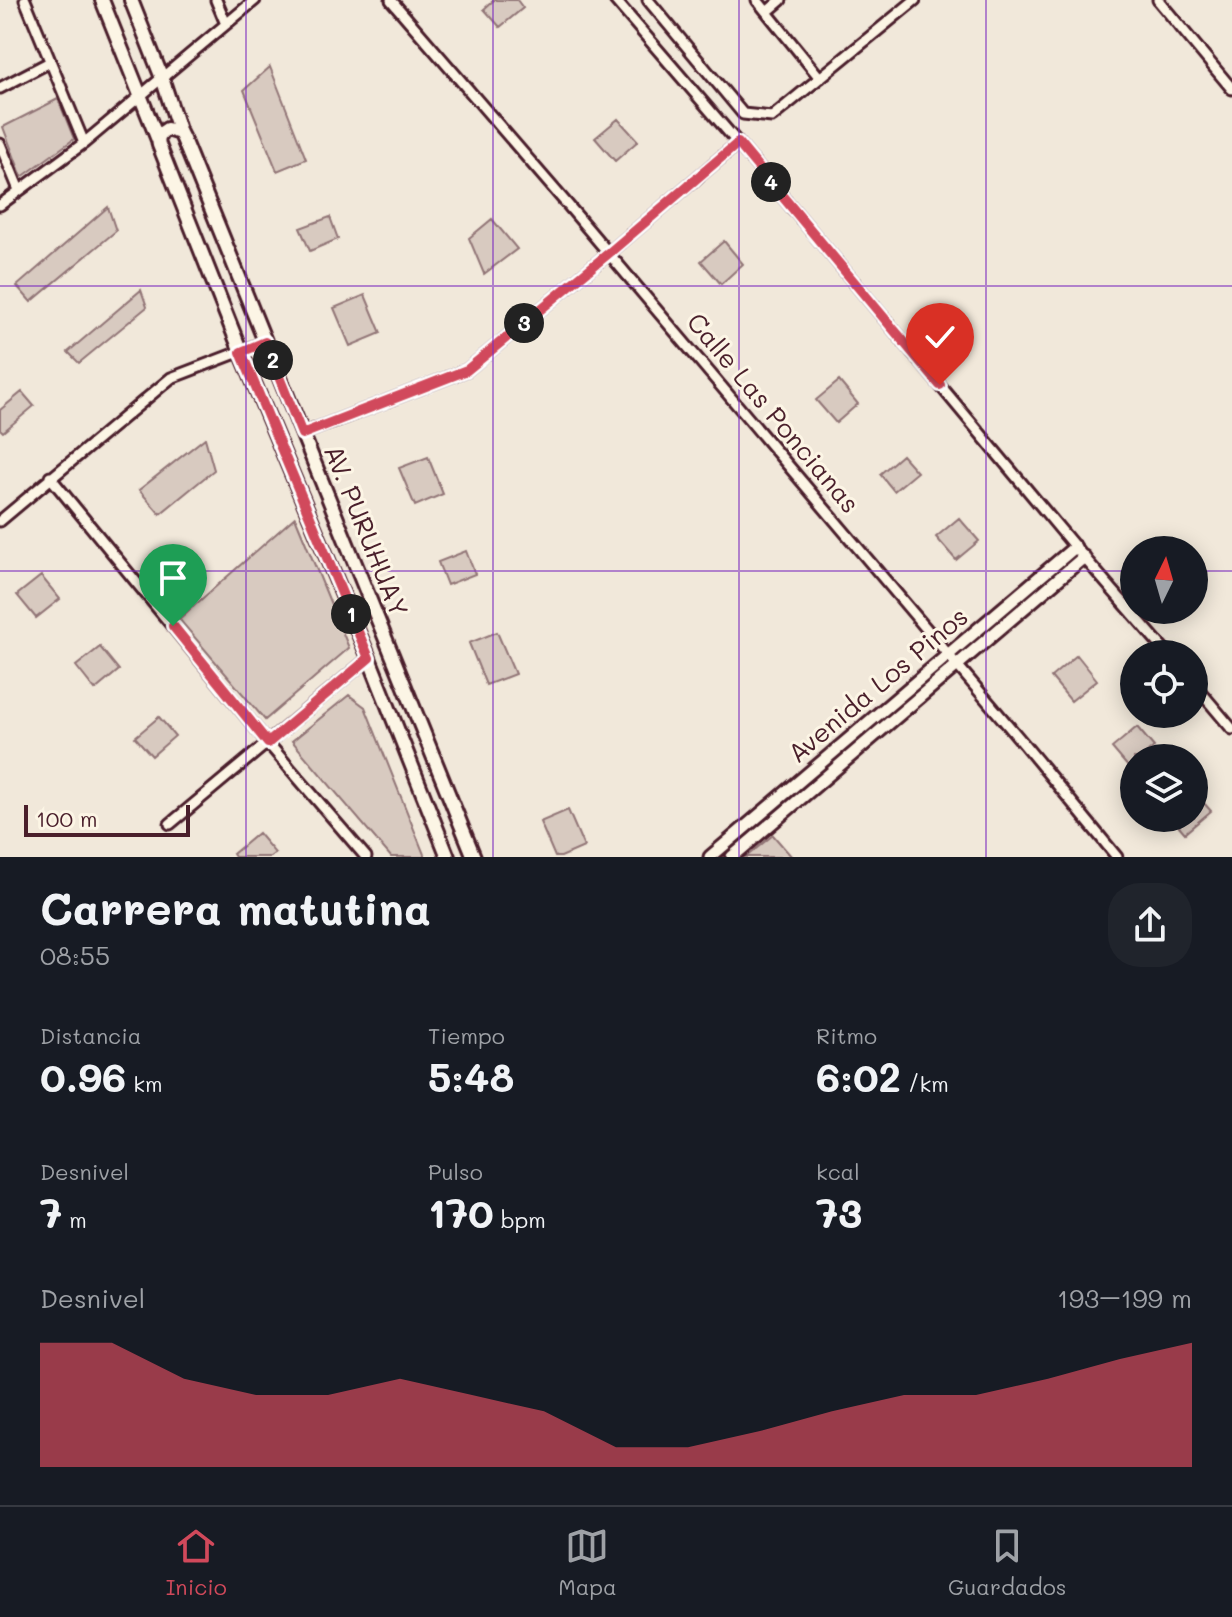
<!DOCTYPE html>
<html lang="es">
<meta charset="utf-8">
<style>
:root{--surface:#171b24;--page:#20242c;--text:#f1f3f6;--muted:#9ea1a6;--line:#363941;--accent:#d1495b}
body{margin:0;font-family:Mali,sans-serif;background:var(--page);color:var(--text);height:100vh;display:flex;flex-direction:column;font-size:30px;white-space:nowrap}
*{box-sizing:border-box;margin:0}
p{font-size:26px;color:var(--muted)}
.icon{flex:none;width:44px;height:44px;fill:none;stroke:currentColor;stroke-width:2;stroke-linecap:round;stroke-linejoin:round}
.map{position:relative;height:857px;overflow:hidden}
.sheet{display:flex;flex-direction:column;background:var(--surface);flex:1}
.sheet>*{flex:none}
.needle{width:52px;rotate:5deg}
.fabs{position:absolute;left:1120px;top:536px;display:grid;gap:16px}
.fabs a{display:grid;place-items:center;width:88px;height:88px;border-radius:50%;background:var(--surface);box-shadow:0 4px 20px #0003;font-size:40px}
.scale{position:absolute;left:24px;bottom:20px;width:166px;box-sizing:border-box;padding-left:8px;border:4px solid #4a1f2b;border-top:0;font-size:22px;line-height:28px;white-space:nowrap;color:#4a1f2b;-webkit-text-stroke:6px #fcf5e5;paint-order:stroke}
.pin{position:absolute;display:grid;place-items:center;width:68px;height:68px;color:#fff;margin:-82px -34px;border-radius:50% 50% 50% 0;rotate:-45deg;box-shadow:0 0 8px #0007}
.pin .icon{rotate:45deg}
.km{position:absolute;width:40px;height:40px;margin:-20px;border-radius:50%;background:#222;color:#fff;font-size:22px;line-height:40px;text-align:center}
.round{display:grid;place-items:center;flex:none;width:84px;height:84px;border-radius:32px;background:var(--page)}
.overview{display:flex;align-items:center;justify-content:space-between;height:136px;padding:0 40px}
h1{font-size:44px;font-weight:700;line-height:60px}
.figures{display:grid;grid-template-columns:repeat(3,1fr);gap:12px;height:136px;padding:8px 40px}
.figures div{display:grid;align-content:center}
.figures b{font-size:40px;font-weight:700}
.figures small{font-size:22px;font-weight:400}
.figures p{font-size:22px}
.chart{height:224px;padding:16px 40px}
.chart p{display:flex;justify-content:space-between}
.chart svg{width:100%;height:144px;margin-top:8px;fill:var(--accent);opacity:.7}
.tabs{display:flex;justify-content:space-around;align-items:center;height:112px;border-top:2px solid var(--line);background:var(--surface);font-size:22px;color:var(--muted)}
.tabs a{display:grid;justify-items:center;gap:4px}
.tabs .current{color:var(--accent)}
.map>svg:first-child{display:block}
.green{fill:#d8cac0;stroke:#917476;stroke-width:2}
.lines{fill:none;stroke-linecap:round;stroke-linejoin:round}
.minor-casing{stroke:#4a1f2b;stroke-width:15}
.tertiary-casing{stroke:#4a1f2b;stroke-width:17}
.secondary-casing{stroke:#4a1f2b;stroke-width:18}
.minor{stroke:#fcf5e5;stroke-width:9}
.tertiary{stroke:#fcf5e5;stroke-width:11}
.secondary{stroke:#fcf5e5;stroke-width:12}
.route-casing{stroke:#fff;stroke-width:16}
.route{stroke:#d1495b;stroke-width:10}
.grid{fill:none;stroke:#7b2cbf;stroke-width:2;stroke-opacity:0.55}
.labels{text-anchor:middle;stroke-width:6;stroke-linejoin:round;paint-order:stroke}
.street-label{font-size:26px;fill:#4a1f2b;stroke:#fcf5e5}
</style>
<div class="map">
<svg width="1232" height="857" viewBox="0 0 1232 857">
<rect width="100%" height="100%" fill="#f1e8da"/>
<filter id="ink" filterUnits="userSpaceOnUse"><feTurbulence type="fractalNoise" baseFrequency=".0125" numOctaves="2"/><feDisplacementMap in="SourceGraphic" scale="16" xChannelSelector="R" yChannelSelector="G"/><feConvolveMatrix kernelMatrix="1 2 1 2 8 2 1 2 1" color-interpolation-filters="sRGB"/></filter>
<g filter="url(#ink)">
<path class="green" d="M494,0H517L523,8L500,27L484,9Z
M270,67L306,159L277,171L244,90Z
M58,99L74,139L22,177L3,127Z
M618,119L638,141L615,161L595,138Z
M108,207L116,231L31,302L17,286Z
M330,217L338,239L310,251L300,228Z
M492,219L517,249L484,274L469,238Z
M724,241L743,264L721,284L701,261Z
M141,290L147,307L79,363L68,352Z
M365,295L381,333L350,346L334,308Z
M839,381L858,404L836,423L816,400Z
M22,392L34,406L3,432L0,429V410Z
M205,438L214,470L160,514L139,490Z
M902,455L917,472L894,491L880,474Z
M428,457L443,494L415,506L399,468Z
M295,517L349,648L265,720L179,619Z
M959,518L979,541L956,560L936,537Z
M466,551L475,574L447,585L438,562Z
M41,576L60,599L36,618L17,595Z
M497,632L515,674L486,685L469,643Z
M100,647L119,670L95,690L76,666Z
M1077,655L1097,680L1071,701L1051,677Z
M349,695L365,707L425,857H391L292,741Z
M159,717L175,736L152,756L135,737Z
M1137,727L1154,747L1141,758H1134V763L1129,768L1112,748Z
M1194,792L1211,811L1185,833L1172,818H1194Z
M568,810L584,847L561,857H555L540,822Z
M258,833L275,853L270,857H235L233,854Z
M773,835L792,857H746Z"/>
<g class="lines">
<defs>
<path id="minor" d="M25,0L84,143
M216,0L226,24
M391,0L567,204L1023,743L1117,857
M615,0L738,143L1075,547L1168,654
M648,0L743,114L772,117L915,0
M757,0L820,78
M1158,0L1232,89
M767,12L781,0
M0,88L50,62
M0,144L19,190
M0,205L84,143L255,0
M302,434L467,370L609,253L738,143
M50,477L268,743L366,857
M0,521L171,378L265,342
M1194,684L1232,729
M170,824L369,658"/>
<path id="tertiary" d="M710,857L1075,547
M732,857L1084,557"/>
<path id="secondary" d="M102,0L158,140
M131,0L162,78L180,133
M448,857L369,658L241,352L159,145C157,137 160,133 167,129L180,133L183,139L474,857"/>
</defs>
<use href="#minor" class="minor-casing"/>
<use href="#tertiary" class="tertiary-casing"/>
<use href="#secondary" class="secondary-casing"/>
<use href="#minor" class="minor"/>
<use href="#tertiary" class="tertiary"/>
<use href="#secondary" class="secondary"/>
</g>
</g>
<g class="lines" filter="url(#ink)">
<defs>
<path id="route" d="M173,626L268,743L369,658L241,352L265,342L302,434L467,370L609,253L738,143L940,385"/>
</defs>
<use href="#route" class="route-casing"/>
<use href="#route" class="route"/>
</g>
<path class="grid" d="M246,0V857M493,0V857M739,0V857M986,0V857M0,286H1232M0,571H1134M1194,571H1232"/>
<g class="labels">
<g class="street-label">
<text transform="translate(773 413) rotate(50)" y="9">Calle Las Poncianas</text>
<text transform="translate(366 531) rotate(68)" y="9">AV. PURUHUAY</text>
<text transform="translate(878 685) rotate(-40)" y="9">Avenida Los Pinos</text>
</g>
</g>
</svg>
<div class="fabs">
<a><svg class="needle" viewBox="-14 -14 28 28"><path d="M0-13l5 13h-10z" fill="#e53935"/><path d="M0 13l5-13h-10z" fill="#9ea1a6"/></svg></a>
<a><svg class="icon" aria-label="locate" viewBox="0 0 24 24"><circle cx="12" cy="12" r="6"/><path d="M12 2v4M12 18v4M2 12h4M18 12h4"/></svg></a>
<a><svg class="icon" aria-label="layers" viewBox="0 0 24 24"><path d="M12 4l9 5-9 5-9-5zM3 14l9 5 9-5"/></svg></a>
</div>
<div class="scale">100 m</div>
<div class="pin" style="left:173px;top:626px;background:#1e9e55"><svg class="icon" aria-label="arrive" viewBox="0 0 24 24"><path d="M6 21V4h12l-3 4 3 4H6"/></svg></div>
<div class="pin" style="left:940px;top:385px;background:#d93025"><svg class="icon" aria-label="check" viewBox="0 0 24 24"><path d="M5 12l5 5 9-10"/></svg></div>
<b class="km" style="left:351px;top:614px">1</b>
<b class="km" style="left:273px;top:360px">2</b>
<b class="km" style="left:524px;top:323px">3</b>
<b class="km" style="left:771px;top:182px">4</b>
</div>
<section class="sheet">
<div class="overview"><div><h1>Carrera matutina</h1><p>08:55</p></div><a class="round"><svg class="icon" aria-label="share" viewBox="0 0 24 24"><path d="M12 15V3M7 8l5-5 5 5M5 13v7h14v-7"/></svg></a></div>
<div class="figures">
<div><p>Distancia</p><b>0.96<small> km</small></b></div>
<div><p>Tiempo</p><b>5:48</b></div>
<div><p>Ritmo</p><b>6:02<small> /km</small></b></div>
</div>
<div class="figures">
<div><p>Desnivel</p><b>7<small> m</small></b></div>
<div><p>Pulso</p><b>170<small> bpm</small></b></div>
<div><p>kcal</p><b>73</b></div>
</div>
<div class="chart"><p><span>Desnivel</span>193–199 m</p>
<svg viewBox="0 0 160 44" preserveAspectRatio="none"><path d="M0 44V6L10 6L20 17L30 22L40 22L50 17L60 22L70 27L80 38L90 38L100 33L110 27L120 22L130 22L140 17L150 11L160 6V44z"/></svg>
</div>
</section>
<nav class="tabs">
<a class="current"><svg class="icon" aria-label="home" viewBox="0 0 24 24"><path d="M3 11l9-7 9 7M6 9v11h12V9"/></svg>Inicio</a>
<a><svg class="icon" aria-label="map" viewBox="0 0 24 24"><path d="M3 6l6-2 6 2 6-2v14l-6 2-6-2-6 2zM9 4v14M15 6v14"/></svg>Mapa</a>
<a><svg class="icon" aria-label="saved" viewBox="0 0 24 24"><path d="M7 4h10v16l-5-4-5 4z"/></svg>Guardados</a>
</nav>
